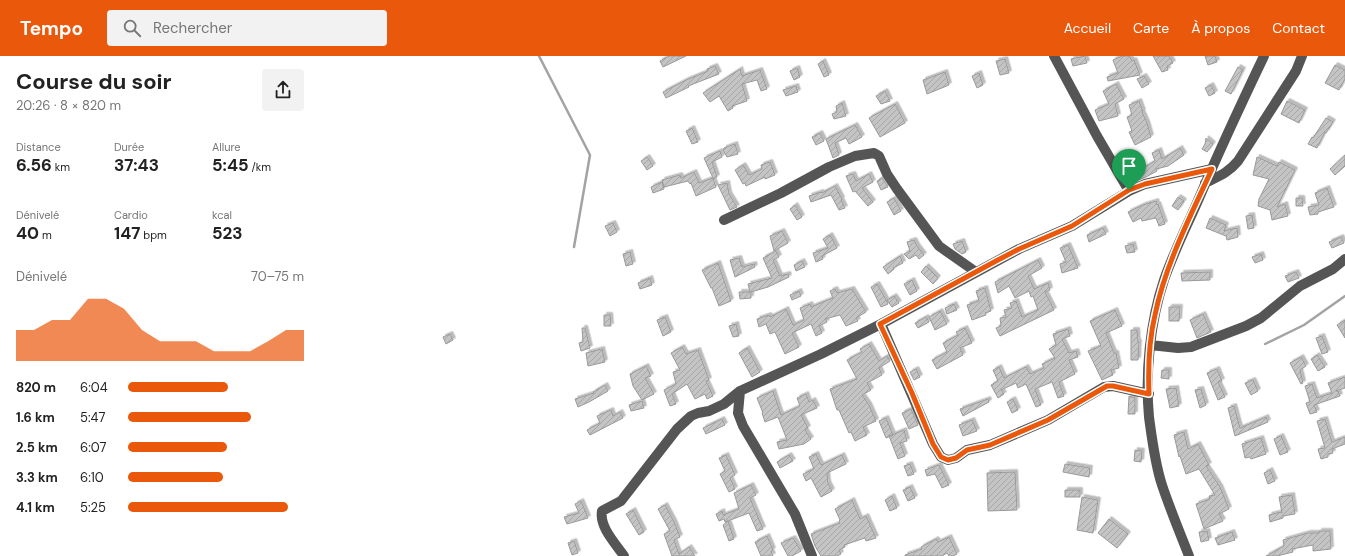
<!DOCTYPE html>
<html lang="fr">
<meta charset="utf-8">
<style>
:root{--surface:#fff;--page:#f2f2f2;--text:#222;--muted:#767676;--accent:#ea580c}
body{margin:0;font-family:"DM Sans",sans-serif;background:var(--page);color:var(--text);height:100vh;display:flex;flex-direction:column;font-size:15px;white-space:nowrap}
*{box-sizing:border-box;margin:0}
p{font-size:13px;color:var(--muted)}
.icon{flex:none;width:22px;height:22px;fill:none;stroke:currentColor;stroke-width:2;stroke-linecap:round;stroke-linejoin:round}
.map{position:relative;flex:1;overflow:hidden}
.sheet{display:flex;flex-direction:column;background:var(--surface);width:320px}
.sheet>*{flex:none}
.pin{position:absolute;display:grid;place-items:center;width:34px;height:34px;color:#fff;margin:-41px -17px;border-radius:50% 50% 50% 0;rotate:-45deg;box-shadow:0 0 4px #0007}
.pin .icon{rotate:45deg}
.round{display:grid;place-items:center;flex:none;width:42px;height:42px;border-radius:4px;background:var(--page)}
.summary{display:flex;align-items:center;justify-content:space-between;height:68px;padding:0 16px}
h1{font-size:22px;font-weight:700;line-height:30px}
.figures{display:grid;grid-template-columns:repeat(3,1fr);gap:6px;height:68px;padding:4px 16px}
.figures div{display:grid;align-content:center}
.figures b{font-size:17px;font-weight:700}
.figures small{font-size:11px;font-weight:400}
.figures p{font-size:11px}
.chart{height:112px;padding:8px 16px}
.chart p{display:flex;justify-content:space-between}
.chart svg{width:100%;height:72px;margin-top:4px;fill:var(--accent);opacity:.7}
ul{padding:0 16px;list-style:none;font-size:13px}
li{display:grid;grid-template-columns:64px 48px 1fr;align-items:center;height:30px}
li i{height:10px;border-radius:5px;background:var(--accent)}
header{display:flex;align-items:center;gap:24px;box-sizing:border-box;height:56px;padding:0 20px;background:var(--accent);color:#fff}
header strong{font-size:19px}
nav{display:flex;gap:22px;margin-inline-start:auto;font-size:14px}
.search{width:280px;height:36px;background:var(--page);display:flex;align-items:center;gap:10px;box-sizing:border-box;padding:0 14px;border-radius:4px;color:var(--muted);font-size:15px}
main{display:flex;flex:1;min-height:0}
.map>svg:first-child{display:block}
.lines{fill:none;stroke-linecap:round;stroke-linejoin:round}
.stream{stroke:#a3a3a3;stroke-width:2.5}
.building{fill:url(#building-hatch);stroke:#999;filter:url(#shadow)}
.minor{stroke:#555;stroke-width:10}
.route-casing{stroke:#fff;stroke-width:8}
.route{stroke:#ea580c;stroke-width:5}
</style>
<header>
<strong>Tempo</strong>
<div class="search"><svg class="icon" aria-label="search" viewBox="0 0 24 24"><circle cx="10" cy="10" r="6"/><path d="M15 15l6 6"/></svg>Rechercher</div>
<nav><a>Accueil</a><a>Carte</a><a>À propos</a><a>Contact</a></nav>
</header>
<main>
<section class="sheet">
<div class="summary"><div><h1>Course du soir</h1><p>20:26 · 8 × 820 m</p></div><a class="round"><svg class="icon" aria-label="share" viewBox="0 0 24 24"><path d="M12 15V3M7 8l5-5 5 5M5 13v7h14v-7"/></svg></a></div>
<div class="figures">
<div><p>Distance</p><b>6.56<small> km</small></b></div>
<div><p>Durée</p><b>37:43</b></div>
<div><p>Allure</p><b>5:45<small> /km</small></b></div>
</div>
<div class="figures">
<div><p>Dénivelé</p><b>40<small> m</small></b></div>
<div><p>Cardio</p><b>147<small> bpm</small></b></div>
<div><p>kcal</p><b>523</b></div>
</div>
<div class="chart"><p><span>Dénivelé</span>70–75 m</p>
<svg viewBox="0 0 160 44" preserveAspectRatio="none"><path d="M0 44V25L10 25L20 19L30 19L40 6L50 6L60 12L70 25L80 32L90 32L100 32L110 38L120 38L130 38L140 32L150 25L160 25V44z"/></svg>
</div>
<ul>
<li><b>820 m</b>6:04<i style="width:57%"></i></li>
<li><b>1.6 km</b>5:47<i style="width:70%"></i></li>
<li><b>2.5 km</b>6:07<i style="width:56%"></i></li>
<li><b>3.3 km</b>6:10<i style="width:54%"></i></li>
<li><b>4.1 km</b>5:25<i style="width:91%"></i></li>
</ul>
</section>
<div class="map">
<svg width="1025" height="500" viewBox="0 0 1025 500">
<defs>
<pattern id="building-hatch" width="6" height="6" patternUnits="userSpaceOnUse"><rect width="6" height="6" fill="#c4c4c4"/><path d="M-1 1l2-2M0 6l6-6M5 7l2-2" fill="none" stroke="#a7a7a7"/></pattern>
<filter id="shadow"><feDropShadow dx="2.5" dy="-2.5" stdDeviation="0" flood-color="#0004"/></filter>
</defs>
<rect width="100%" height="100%" fill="#fff"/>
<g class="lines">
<path class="stream" d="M219,0L270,99L254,191
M945,288L984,269L1025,240"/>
</g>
<path class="building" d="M349,0H366L343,11L340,5Z
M765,0L767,7L753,10L751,3Z
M802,0H809L812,5L814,4L820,19L788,25L787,21L798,17L793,4Z
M833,0H849L853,7L847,10L848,14L842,16Z
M885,0H895L897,6L888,9Z
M685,3L689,17L680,19L676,5Z
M503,5L509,19L504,21L498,8Z
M1015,9L1025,14V23L1019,34L1005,27Z
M395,10L399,18L368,30L369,31L346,42L343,36L366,24L388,15L387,13Z
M918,11L923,14L911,38L905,35Z
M477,12L480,21L474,24L470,15Z
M420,13L422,20L440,14L447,33L441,35L437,24L422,28L427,45L412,50L413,52L408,55L399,40L390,46L383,37Z
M625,16L629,29L607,38L603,24Z
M659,17L663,29L657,32L652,20Z
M824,20L829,28L822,32L817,23Z
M796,28L804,43L795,48L798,60L779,65L775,54L789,48L783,35Z
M891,29L895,37L889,40L885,32Z
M476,30L478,36L466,40L463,34Z
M565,35L570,45L561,48L556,40Z
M819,45L823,56H822L827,67L831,81L815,89L809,76L812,75L807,61L812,59L809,49Z
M967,45L985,54L979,67L961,58Z
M522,47L526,60L514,63L512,58L517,56L516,50Z
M575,48L585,67L560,81L549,62Z
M1006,62L1013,66L1006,77L1005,76L997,92L988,88L992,81L993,82Z
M535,69L542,81L529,88L526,82L515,87L519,99L513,102L506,83Z
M372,72L378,86L372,88L366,75Z
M500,77L504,85L496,89L492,81Z
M886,82L893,88L887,96L882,93L885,88Z
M415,88L418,98L407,101L403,94L404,92Z
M860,92L864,99L848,110L836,113L837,115L826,121L813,126L804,107L815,102L820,114L835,105L832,97L839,94L842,103Z
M400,95L402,101L392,106L397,121L393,123L396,131L376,140L371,127L370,128L368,125L344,131L342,124L360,119L361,122L374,116L379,127L393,122L384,102Z
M1025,99V110L1015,119L1010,113Z
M327,101L333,110L327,114L321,105Z
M937,101L957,110L959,106L975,114L957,151L965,148L968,160L952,164L950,154L938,150L939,143L949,123L933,119Z
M450,106L455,119L445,123V121L426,130L425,127L423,128L415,114L423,109L429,119L442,113L441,109Z
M533,118L536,125L549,118L553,126L542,132L553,146L548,150L535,135L533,136L526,120Z
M562,122L568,131L561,134L557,125Z
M342,126L344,133L333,137L331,131Z
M407,127L409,138L417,151L410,154L398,129Z
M515,130L522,143L521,144L525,152L519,154L511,139L491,146L489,140L501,136L502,137Z
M1007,132L1014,151L998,156V158L990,159L988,151L999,149L995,137Z
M858,141L864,145L858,154L852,150Z
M574,142L581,155L574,159L567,146Z
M976,142H982L983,150H976Z
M836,145L837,149L838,148L845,168L839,170L836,162L822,165L821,162L813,166L808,156L823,149Z
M475,149L482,161L477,164L470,153Z
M932,159L934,172L928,173L926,160Z
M890,162L906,169L904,175L917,172L918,181L907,184L906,180L886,172Z
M293,167L297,176L290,180L285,170Z
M783,172L786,178L769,186L767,179Z
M462,175L468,187L454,195L450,180Z
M510,179L517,192L502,200L503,203L496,206L493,197L508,192L503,183Z
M1021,181L1024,187L1012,192L1009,186Z
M594,184L597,190L604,199L599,203L596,199L589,203L584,198L590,195L587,186Z
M642,185L646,196L642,198L635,193L633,188Z
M813,188L815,196L807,197L805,190Z
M748,189L758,212L742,217L740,208L746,206L740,192Z
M456,195L459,201L453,204L460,220L468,218L469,221L448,231L431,236V242L420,243L419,236H430L428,228L452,222L443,202Z
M310,196L313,208L306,210L303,198Z
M941,198L943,204L935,207L932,201Z
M580,200L583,207L573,212L574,213L568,218L563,211Z
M419,202L422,211L434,208L435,211L415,221L410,204Z
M718,204L722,212L708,220L714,233L728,227L730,234L725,236L734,254L680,280L676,272L681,270L680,262L686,261L684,254L692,252L690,247L696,245L702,261L718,254L713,240L711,241L709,235L695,242L689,230L678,237L675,226Z
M482,205L485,211L476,215L474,209Z
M398,207L411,245L399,250L392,232H391L382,214Z
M606,210L618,222L613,228L601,216Z
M890,216V224L862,225L861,217Z
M976,216L979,222L968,226L965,220Z
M330,222L332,229L320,233L318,227Z
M592,224L597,235L590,239L584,228Z
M557,228L564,240L568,248L561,251L551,231Z
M665,232L671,255L665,257L666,259L652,264L647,249L659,245L656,235Z
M515,233L517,237L532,233L546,256L536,262L538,265L526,270L520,259L505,263L507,266L499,270L502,277L496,280L491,268L472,277L479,291L465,298L455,276L450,278L446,268L439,271L437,263L449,259L450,261L466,253L473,269L484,264L480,252L490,248L491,251L513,242L510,235Z
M479,235L481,240L472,244L470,239Z
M574,240L579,247L572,251L567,244Z
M634,248L637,254L627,258L625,252Z
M849,251H860L859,265H849Z
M795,254L802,270L786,277L794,297H796L799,312L791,314L793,319L782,324L768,295L781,290L770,265Z
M620,255L627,268L615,274L609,261Z
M883,258L891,276L877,282L870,264Z
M284,259H290L291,270H284Z
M345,261L351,276L343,280L337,264Z
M606,261L609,266L598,272L595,267Z
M1025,264V282L1017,269Z
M416,268L419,280L413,281L409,270Z
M262,272H265L270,292L261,295L259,287L263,286Z
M645,272L652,287L640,292L643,299L617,313L612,304L627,296L623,287L638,279L636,276Z
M748,273L750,280L742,283L749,297L756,295L758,301L749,304L755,318L739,326L744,340L738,342L732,326L715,333L721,349L716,351L706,328L698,332L696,327L681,334L684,338L678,342L671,329L678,325L673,314L679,311L684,322L706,311L710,318L724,312L722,308L735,302L729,293L736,289L733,278Z
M811,274H817L818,286H819L818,304H811Z
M130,278L133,284L126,288L123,281Z
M1002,280L1008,296L1002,298L996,282Z
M549,288L559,305L567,300L570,305L559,312L562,319L547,327L551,334L542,339L549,349L556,365L543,371L547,379L535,385L531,376L529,377L519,354H517L510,333L537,323L527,304L542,296L540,293Z
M362,291L366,298L378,294L389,324L386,325L393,340L387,343L385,338L375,343L367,328L352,338L356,348L350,350L344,334L356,328L353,316L360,314L351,297Z
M427,292L440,316L432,321L419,297Z
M282,293L285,306L268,310L266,297Z
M997,299L1005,311L998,315L991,303Z
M981,301L986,310L980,314L983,327L981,328L970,307Z
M326,310L331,320L325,322L334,338L322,344L313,330L310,318Z
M596,313L600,321L594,324L590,316Z
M897,313L902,325L898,326L905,341L898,344L887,317Z
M842,314H849V323L841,322Z
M1025,321V332L1016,335H1018L1020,340L994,349L997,356L990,358L986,347L990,346L985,330L992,328L997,342L1012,337L1008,327Z
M933,324L938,335L931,339L925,327Z
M285,329L288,335L269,346L258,351L255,343L274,337L273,336Z
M856,332L859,350L850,352L846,333Z
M881,333L886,349L880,352L875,334Z
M453,335L461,359L480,350L477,342L486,338L489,346L493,344L497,352L481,359L488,372L485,374L491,383L484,388L459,393L457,386L467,384L458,361L445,366L442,357H443L437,342Z
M809,340L815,342V358H808Z
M668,343L669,346L643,360L640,353Z
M693,343L698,354L692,357L687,346Z
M322,345L324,352L311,355L309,349Z
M914,350L920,372L946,361L948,366L915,380L908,352Z
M591,353L598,369L589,373L582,357Z
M291,354L293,360L300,356L303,362L270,379L267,374L280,367L277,360Z
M566,362L573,379L566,382L559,365Z
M402,363L405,369L386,378L383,372Z
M1005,363L1012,386L1025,381V388L1012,393L1013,397L1008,398V401L1001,403L998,393L1005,392L997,365Z
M652,364L657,375L643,380L639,369Z
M584,374L587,385L580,387L585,400L578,403L569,380Z
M864,376L868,393L878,388L889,409L886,410L900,431L909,453L899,458L903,465L884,473L876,448L890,443L889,440L895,439L879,413L866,418L860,400L859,401L854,379Z
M961,380L968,396L960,399L954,383Z
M941,382L946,398L931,403L930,401L925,402L922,388Z
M815,394L822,395L821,406L814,405Z
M496,398L501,409L522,399L526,408L507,417L508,427L512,435L501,441L491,422L486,425L483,418L494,413L489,401Z
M406,399L415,419L410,422L415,433L409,436L400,418L405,415L399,402Z
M469,399L473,405L460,412L457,406Z
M590,408L594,418L588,420L584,410Z
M745,408L770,412L769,421L743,416Z
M619,409L629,429L622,432L615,418L607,420L605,414Z
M950,414L955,425L948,428L944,417Z
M695,416L697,454L668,455L667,417Z
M431,429L436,439L430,442L443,473L437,475L429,457L405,466L404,463L399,465L396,458L402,455L403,459L419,453L414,437Z
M590,431L595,442L588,445L583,434Z
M745,434H760V441H745Z
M972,439L975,458L963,460V462L950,466L949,459L961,456L962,457L959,441Z
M572,440L577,452L570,455L565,444Z
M762,441L778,444L773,477L757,474Z
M532,444L540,463L546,460L556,482L546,485L545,482L524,489L525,491L519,494L521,498L517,500H501L495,490L491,478L520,467L519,465L520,464L515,453Z
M261,445L268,462L247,468L244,461L259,457L255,448Z
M345,449L354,466L360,481L354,484L359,498L369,491L375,500H352L344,478L350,475L338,453Z
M313,454L324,476L319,479L306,458Z
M789,463L808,478L797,492L778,477Z
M408,465L414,483L409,485L403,469Z
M887,475L889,484L881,486L879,476Z
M999,475H1010L1011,493L993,495V489L972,493L973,496L957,500H946L964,490L963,484L988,477H999Z
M912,476L915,484L898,489L895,482Z
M447,480L453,494L451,495L453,500H441L435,486Z
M629,481L637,498L633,500H629L627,497L622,500H585V499L602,493L601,491L616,483L618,486Z
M473,482L481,495L472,500H468L461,487Z
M254,485L258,497L252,499L248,487Z"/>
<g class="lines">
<path class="minor" d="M734,0L777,80L809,135
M885,127C899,120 908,117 918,105L976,15L982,0
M404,164L461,137L509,111L535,100L554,97L559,100L567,118L577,133L619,190L626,195L656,216
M561,268L591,337L613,388L621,401L628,404L636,402L647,394L670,389L728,364L784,331L793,330L829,338
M830,289L858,292L871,291L926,270L941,262L980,230L1013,213L1025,203
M304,500C296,488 279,471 282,455L301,445L357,373L371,360L378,357L389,355L404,348L420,335
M492,500L475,458L423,370L418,357L420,335L501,298L561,268L699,193L752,170L809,135L825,128L892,113
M869,500C860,477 850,453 842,429C835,408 832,383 829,361C825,317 830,266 844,224C854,195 868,168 880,140C900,93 922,46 944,0"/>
</g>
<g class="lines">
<defs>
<path id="route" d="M892,113C871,159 845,209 835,259C829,284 828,312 829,338L793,330H787L728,364L670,389L647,394L636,402L628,404L621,401L613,388L592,337L560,268L676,205L699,193L752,170L809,134L825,128Z"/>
</defs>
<use href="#route" class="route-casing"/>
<use href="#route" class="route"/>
</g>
</svg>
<div class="pin" style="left:809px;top:134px;background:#1e9e55"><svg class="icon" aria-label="arrive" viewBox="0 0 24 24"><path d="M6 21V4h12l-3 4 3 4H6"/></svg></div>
</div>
</main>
